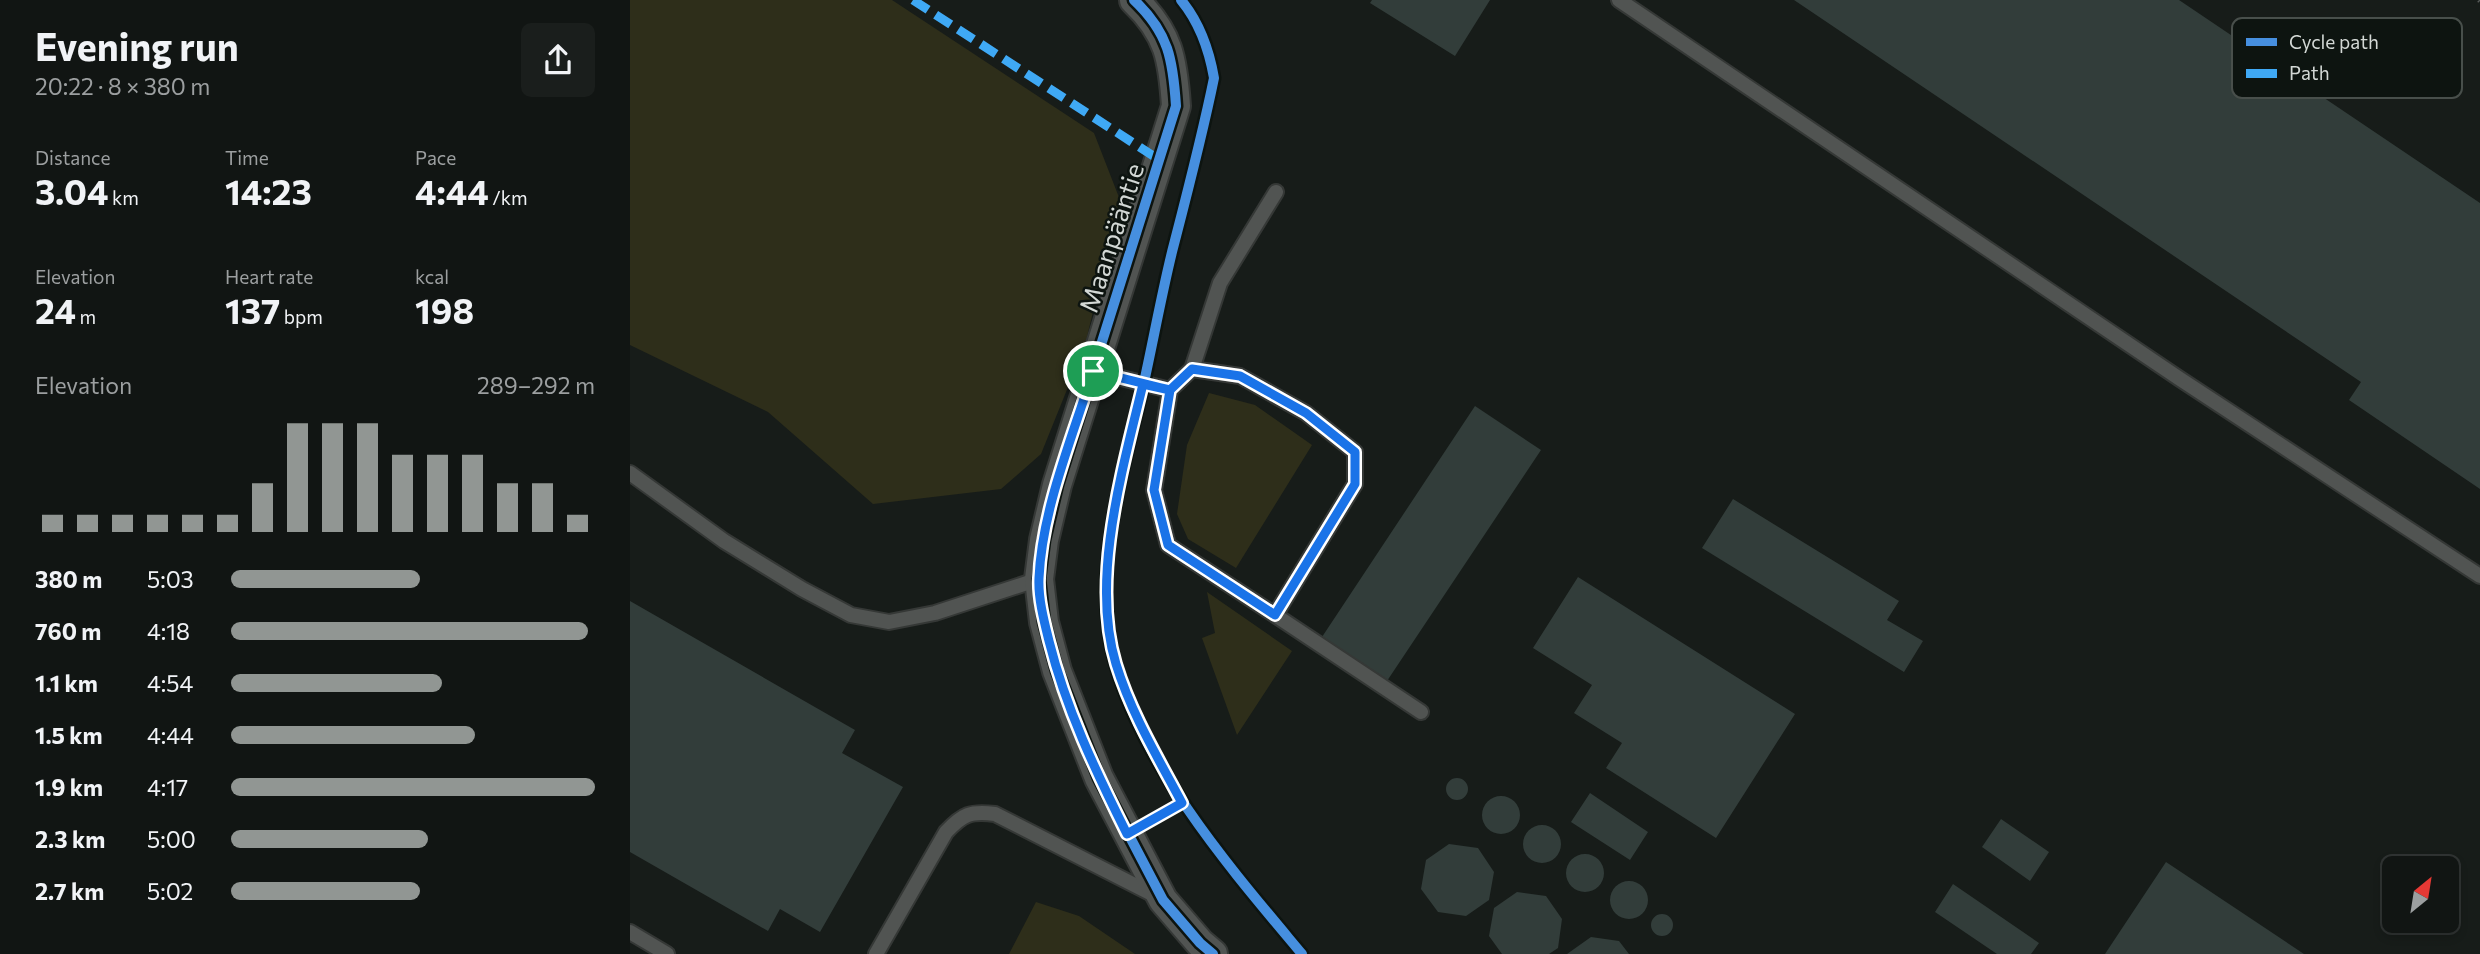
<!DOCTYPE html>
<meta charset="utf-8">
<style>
:root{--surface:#111513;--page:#1a1e1c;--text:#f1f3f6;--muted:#9c9fa0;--line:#303433;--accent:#919693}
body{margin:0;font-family:Commissioner,sans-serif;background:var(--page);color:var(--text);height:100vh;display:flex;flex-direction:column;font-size:26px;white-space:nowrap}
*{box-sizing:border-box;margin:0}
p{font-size:23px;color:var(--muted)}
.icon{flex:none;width:38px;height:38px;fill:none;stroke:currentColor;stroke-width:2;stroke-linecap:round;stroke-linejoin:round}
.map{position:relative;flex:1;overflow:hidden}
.side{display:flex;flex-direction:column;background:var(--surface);width:630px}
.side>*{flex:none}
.needle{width:46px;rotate:30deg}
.tools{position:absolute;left:1752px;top:856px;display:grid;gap:14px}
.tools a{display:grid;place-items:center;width:77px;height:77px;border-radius:10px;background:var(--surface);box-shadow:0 4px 10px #0003,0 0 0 2px var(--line);font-size:35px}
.pin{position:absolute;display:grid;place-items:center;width:60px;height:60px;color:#fff;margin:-30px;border:4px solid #fff;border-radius:50%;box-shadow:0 2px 7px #0007}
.round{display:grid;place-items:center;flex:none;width:74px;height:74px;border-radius:10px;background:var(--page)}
.overview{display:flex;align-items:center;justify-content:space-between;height:119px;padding:0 35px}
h1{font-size:38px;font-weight:700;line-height:52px}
.metrics{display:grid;grid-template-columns:repeat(3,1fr);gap:10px;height:119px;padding:7px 35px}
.metrics div{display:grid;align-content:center}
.metrics b{font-size:35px;font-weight:700}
.metrics small{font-size:19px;font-weight:400}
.metrics p{font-size:19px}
.chart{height:196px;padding:14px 35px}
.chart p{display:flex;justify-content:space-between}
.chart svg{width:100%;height:126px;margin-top:7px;stroke:var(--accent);stroke-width:6}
ul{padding:0 35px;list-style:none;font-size:23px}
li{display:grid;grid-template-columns:112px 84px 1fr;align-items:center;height:52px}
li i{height:18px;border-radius:9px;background:var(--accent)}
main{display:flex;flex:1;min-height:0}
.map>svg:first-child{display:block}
.green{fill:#2e2e1a}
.building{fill:#323d3a}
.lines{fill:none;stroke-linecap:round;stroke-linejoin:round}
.lane-casing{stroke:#353836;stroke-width:18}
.street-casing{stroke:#353836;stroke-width:32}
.lane{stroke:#515452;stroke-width:14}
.street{stroke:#515452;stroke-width:28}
.rail{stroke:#585b5a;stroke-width:5;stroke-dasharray:14 7;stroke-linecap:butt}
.quiet{stroke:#3fa9f5;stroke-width:9;stroke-dasharray:18 9;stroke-linecap:butt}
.cycleway-casing{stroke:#0d1410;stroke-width:15}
.cycleway{stroke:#468fdf;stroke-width:10}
.route-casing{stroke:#fff;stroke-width:14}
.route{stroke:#1a73e8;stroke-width:9}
.labels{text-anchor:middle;stroke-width:5;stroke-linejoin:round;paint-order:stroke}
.street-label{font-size:26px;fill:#d3d8d5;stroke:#0d1410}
.key{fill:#0d1410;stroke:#484f4b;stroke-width:2}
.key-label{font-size:19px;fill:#d3d8d5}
</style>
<main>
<section class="side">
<div class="overview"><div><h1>Evening run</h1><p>20:22 · 8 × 380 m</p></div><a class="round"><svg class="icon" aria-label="share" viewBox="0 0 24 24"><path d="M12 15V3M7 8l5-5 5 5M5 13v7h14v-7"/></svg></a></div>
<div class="metrics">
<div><p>Distance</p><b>3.04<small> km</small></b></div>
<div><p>Time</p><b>14:23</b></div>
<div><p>Pace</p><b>4:44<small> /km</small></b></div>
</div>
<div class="metrics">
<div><p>Elevation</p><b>24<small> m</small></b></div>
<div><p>Heart rate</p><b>137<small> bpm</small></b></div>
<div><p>kcal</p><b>198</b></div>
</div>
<div class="chart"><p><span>Elevation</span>289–292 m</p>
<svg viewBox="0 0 160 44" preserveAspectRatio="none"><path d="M5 44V38M15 44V38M25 44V38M35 44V38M45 44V38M55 44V38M65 44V27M75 44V6M85 44V6M95 44V6M105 44V17M115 44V17M125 44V17M135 44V27M145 44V27M155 44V38"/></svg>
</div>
<ul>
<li><b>380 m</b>5:03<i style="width:52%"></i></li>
<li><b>760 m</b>4:18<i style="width:98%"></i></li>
<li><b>1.1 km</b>4:54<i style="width:58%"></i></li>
<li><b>1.5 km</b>4:44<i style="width:67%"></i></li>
<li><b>1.9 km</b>4:17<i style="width:100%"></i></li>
<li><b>2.3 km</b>5:00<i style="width:54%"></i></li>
<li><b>2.7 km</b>5:02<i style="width:52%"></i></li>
</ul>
</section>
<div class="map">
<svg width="1850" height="954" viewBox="0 0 1850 954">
<rect width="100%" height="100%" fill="#171c19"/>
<path class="green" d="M0,0H262L464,133L490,200L455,345L411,454L371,489L243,504L138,412L0,345Z
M579,393L625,405L682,445L606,568L558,539L547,514L557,445Z
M577,592L662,651L607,735L572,638L585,633Z
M406,902L449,916L505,954H379Z"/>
<path class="building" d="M742,0H860L825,56L740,3Z
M1164,0H1549L1850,203V489L1719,400L1731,382Z
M845,406L911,450L757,681L692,637Z
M1103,499L1269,601L1257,620L1293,641L1274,672L1072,548Z
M948,577L1165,714L1086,838L976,768L992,743L944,713L962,685L903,648Z
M0,601L225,730L212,753L273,787L190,932L150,909L138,931L0,852Z
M816 789a11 11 0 1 1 22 0a11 11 0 1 1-22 0Z
M960,793L1018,832L1000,860L941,822Z
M852 815a19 19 0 1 1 38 0a19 19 0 1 1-38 0Z
M1371,819L1419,852L1400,881L1352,847Z
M893 844a19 19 0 1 1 38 0a19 19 0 1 1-38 0Z
M819,844L848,848L864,872L859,900L836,916L808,912L791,889L796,860Z
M936 873a19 19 0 1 1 38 0a19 19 0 1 1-38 0Z
M1536,862L1674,954H1475Z
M980 900a19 19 0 1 1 38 0a19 19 0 1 1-38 0Z
M1323,884L1409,943L1401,954H1367L1305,912Z
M887,892L916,896L932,919L928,948L919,954H872L859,936L864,908Z
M1021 925a11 11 0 1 1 22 0a11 11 0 1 1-22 0Z
M961,937L989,941L999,954H937Z"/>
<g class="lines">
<defs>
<path id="lane" d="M989,0L1550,379L1850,576
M562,369L590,283L646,192
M463,371L540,390L562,369L610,376L676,413L725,452V484L645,615L538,545L524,490L540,390
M0,473L94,541L172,589L221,615L259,622L305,613L409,579
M645,615L791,712
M0,932L37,954
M246,954L316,832C333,814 340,811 365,814L528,897"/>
<path id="street" d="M504,0C539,33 543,60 546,106L427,485L414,540L409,579L414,622L427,671L469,778L533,900L570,943L583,954"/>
</defs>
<use href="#lane" class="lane-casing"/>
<use href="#street" class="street-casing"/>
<use href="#lane" class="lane"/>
<use href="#street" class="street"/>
<path class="rail" d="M1849,0L1850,1"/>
<path class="quiet" d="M283,0L531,161"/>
<defs>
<path id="cycleway" d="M504,0C539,33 543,60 546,106L427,485L414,540L409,579L414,622L427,671L469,778L533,900L570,943L583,954
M551,0C570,23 579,49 584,78C572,137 557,194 542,252C531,297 523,342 513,387C493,473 460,575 485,663C516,772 601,869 672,954"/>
</defs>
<use href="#cycleway" class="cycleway-casing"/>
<use href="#cycleway" class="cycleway"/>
</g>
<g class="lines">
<defs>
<path id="route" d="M463,371C443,436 412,509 409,578C408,598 414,621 419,641C436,709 466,772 497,834L552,803C528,758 501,713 486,664C460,579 493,468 513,384L540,390L524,490L538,545L645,615L725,484V452L676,413L610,376L562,369L540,390L463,371"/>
</defs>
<use href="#route" class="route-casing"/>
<use href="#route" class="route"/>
</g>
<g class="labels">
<g class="street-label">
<text transform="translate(482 238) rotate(-72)" y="9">Maanpääntie</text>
</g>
</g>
<rect x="1602" y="18" width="230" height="80" rx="10" class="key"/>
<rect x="1616" y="38" width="31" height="8" fill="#468fdf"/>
<rect x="1616" y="69" width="31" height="9" fill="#3fa9f5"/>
<g class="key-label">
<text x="1659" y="49">Cycle path</text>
<text x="1659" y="80">Path</text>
</g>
</svg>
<div class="tools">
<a><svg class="needle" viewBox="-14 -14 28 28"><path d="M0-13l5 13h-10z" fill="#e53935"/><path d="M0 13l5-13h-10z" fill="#9c9fa0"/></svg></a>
</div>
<div class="pin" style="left:463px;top:371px;background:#1e9e55"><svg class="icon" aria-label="arrive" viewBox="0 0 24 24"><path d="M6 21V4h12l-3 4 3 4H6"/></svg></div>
</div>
</main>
